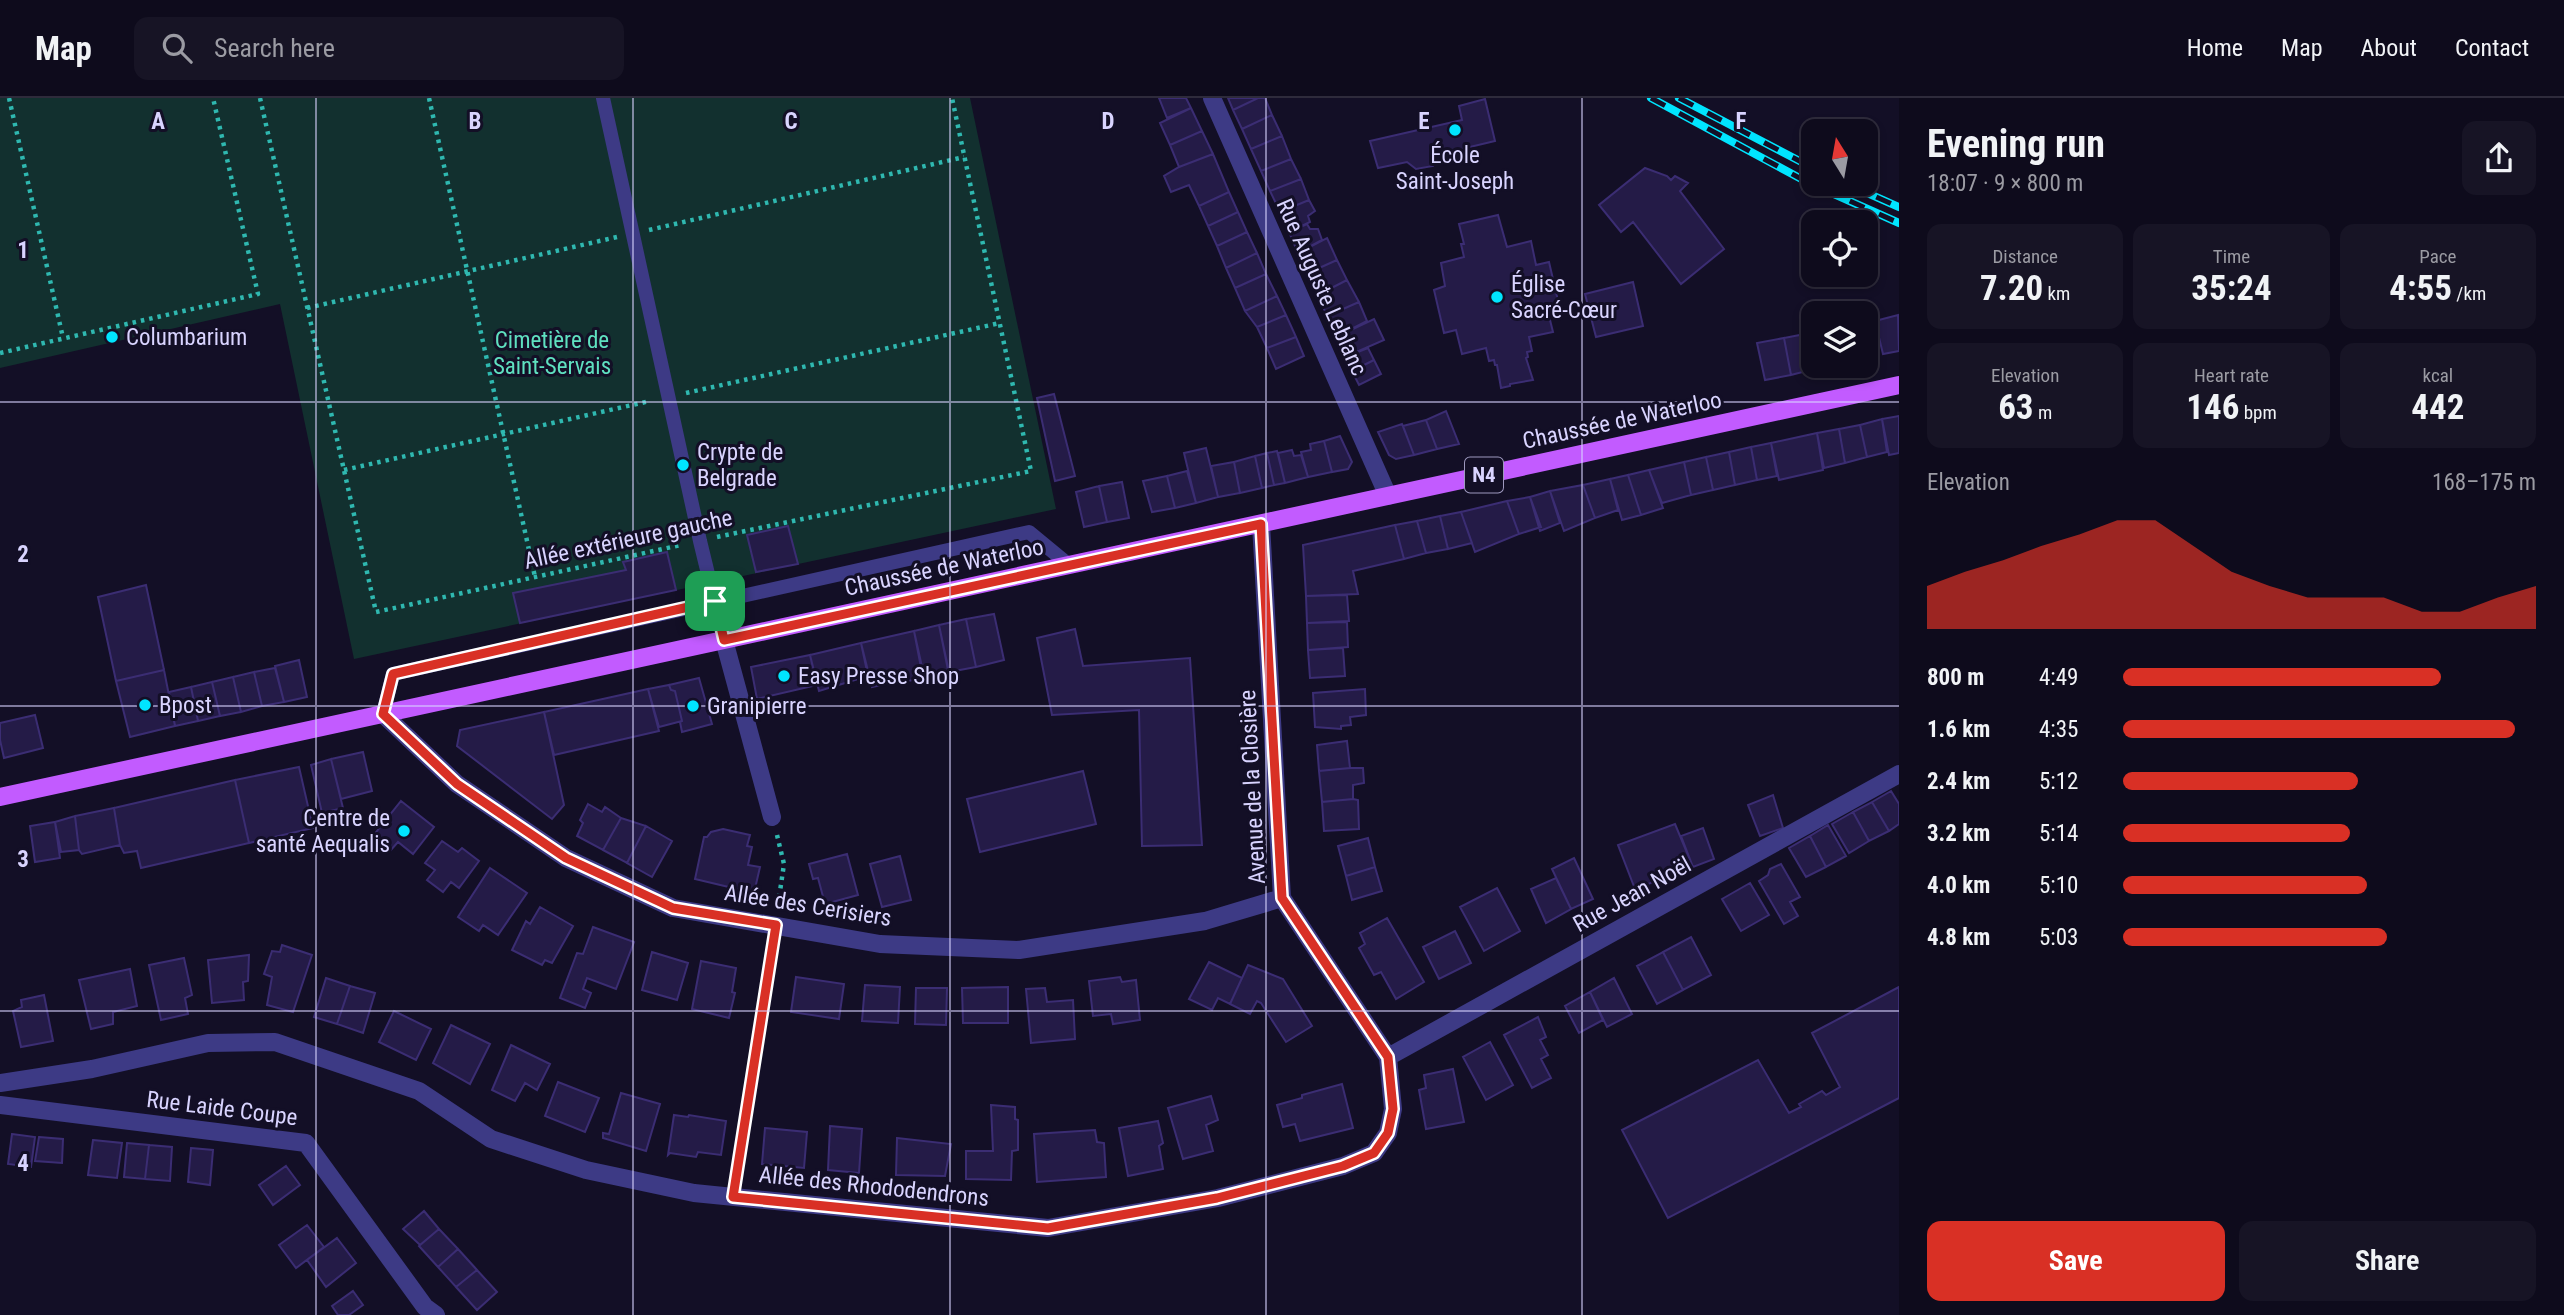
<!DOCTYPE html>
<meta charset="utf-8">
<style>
:root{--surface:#0e0b1c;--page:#171425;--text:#f1f3f6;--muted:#9b9ba3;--line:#2e2b3b;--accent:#d93025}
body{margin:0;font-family:"Roboto Condensed",sans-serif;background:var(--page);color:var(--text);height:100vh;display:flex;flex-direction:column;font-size:26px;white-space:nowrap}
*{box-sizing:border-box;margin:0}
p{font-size:23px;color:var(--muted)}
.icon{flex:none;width:38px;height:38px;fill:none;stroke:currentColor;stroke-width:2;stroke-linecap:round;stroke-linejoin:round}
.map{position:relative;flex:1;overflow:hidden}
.details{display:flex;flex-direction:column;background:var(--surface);width:665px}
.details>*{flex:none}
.needle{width:46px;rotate:349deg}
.controls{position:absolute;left:1801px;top:21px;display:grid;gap:14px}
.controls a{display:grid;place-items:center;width:77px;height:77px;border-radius:14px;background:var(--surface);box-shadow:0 4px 10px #0003,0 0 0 2px var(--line);font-size:35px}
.pin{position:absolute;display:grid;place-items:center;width:60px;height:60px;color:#fff;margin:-30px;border-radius:14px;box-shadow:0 4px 10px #0006}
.round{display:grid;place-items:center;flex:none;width:74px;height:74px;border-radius:14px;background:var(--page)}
.summary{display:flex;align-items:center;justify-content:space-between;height:119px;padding:0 28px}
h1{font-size:38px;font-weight:700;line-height:52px}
.figures{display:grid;grid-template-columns:repeat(3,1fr);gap:10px;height:119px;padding:7px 28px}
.figures div{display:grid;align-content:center;border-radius:14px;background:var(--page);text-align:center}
.figures b{font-size:35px;font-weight:700}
.figures small{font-size:19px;font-weight:400}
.figures p{font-size:19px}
.chart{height:196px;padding:14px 28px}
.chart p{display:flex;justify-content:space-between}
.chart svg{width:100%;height:126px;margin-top:7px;fill:var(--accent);opacity:.7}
.button{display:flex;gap:14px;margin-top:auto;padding:14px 28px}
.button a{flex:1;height:80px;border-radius:14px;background:var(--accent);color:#fff;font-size:28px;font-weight:700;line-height:80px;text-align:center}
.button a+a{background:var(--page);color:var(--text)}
ul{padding:0 28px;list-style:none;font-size:23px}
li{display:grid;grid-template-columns:112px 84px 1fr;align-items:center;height:52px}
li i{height:18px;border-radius:9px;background:var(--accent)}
header{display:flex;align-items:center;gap:42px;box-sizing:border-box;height:98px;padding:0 35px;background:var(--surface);border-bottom:2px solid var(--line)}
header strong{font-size:33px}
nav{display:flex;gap:38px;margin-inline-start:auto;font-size:24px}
.search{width:490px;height:63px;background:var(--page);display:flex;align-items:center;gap:18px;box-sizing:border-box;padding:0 24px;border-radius:14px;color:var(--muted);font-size:26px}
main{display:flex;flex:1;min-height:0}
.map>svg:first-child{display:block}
.green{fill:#12302f}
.building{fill:#241b47;stroke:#3b2d73;stroke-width:2}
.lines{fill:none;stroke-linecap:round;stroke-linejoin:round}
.path{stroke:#2fb8b0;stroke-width:4.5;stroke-dasharray:3.5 5;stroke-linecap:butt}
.service{stroke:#3d3a85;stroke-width:14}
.minor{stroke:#3d3a85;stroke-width:18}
.primary{stroke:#c25bff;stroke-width:18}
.rail-casing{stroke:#00e5ff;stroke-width:8}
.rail{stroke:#130f26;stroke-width:5;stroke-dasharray:16;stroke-linecap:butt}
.route-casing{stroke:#fff;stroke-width:14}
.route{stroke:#d93025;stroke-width:9}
.grid{fill:none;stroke:#d9d4ff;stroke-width:2;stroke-opacity:0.55}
.poi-dot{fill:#00e5ff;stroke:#130f26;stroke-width:2.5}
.labels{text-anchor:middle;stroke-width:6;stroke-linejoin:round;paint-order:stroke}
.shield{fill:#130f26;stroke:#9e99be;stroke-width:2}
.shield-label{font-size:21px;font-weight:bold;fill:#d9d4ff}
.poi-label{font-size:23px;fill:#d9d4ff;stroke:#130f26;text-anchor:start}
.street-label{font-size:23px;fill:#d9d4ff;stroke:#130f26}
.park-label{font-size:23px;fill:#5fe0c0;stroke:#130f26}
.grid-label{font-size:23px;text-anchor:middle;font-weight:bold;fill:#d9d4ff;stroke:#130f26;stroke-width:6;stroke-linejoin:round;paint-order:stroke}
</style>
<header>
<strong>Map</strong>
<div class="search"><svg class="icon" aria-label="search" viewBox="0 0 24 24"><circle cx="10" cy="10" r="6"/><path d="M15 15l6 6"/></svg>Search here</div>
<nav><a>Home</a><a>Map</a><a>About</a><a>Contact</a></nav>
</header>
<main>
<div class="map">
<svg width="1899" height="1217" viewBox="0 0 1899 1217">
<rect width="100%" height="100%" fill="#130f26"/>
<path class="green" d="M0,0H970L1056,411L354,561L280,206L0,270Z"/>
<path class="building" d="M1159,0H1186L1191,10L1167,20Z
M1228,0H1258L1233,12Z
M1258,0H1265L1272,17L1242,31L1233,12Z
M1485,1L1495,43L1436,57L1433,68L1416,71L1407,64L1378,70L1370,43L1462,22L1459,8Z
M1191,10L1202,33L1170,47L1160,25Z
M1272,17L1282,38L1251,51L1242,31Z
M1202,33L1213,56L1179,69L1170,47Z
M1282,38L1291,61L1261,73L1251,51Z
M1213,56L1229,94L1199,108L1189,87L1171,94L1164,78L1179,69Z
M1291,61L1301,81L1270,93L1261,73Z
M1645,70L1667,78L1671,82L1675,78L1688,85L1680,93L1724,151L1681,186L1633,124L1621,134L1599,107Z
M1301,81L1309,102L1280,114L1270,93Z
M1229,94L1238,114L1208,128L1199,108Z
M1309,102L1315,113L1308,118L1310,124L1289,134L1280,114Z
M1238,114L1247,134L1217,148L1208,128Z
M1498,117L1507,149L1531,143L1536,167L1549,164L1559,207L1547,210L1553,234L1529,239L1532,253L1527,254L1528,259L1526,260L1533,282L1510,286V288L1501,290L1497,267H1495L1494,262L1489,263L1486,250L1462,256L1456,232L1444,235L1434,192L1445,188L1441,165L1464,159L1461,146H1464L1459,126Z
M1307,126L1310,131H1318L1322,142L1298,155L1289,134Z
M1247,134L1257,155L1226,170L1217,148Z
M1327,140L1337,162L1308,175L1298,155Z
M1257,155L1266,176L1235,190L1226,170Z
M1337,162L1347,182L1318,197L1308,175Z
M1266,176L1277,198L1245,213L1235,190Z
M1347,182L1359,204L1327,218L1318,197Z
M1633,184L1643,228L1596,239L1585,196Z
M1277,198L1286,217L1257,229L1245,213Z
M1359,204L1367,223L1336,239L1327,218Z
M1286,217L1296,239L1267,250L1257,229Z
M1898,217L1899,253L1883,256L1875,223Z
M1374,221L1384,242L1345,259L1336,239Z
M1813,230V267L1805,231Z
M1805,236L1814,271L1791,277L1784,240Z
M1296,239L1304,258L1276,271L1267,250Z
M1784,240L1791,277L1765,282L1757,245Z
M1368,250L1374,262L1352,273L1345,259Z
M1374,262L1381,276L1359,287L1352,273Z
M1054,296L1075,378L1055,383L1037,300Z
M1446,313L1459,346L1437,351L1426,322Z
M1899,318V355L1889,357L1882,321Z
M1882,321L1887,354L1867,359L1860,327Z
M1426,322L1437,351L1414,357L1403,328Z
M1402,326L1414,357L1396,361L1389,357L1378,334Z
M1860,327L1867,359L1845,365L1839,331Z
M1839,331L1845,365L1824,370L1817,335Z
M1817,335L1823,372L1779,382L1771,345Z
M1340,338L1352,364L1348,371L1332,374L1324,343Z
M1324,343L1332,374L1308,379L1301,354L1311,352L1310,346Z
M1771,345L1777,378L1757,382L1751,349Z
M1751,349L1757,382L1735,387L1729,354Z
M1206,350L1218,399L1196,405L1184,355Z
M1292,352L1294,358L1301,357L1308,379L1285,385L1278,355Z
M1277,353L1285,385L1274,387L1267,355Z
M1729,354L1735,387L1713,392L1706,359Z
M1267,355L1274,387L1262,390L1255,358Z
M1255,358L1262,390L1240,395L1234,364Z
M1706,359L1713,392L1691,397L1684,364Z
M1234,364L1240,395L1218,399L1211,368Z
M1684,364L1691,397L1662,405L1649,372Z
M1649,372L1663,410L1641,417L1628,377Z
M1187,373L1196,405L1175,410L1167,378Z
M1628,377L1641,417L1622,422L1610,381Z
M1167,378L1175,410L1152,414L1143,383Z
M1610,381L1618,412L1595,420L1583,387Z
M1122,384L1129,420L1107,424L1099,388Z
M1583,387L1595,420L1564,433L1550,393Z
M1099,388L1107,424L1084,429L1076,394Z
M1550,393L1560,425L1540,433L1530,399Z
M1530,399L1541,429L1519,436L1507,403Z
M1507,403L1519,436L1475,454L1461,414Z
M1461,414L1472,445L1448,451L1440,418Z
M1440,418L1448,451L1426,455L1417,423Z
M1417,423L1426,455L1404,461L1395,427Z
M1395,427L1404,461L1353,473L1358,496L1306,498L1303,447Z
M788,428L798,466L756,474L747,437Z
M667,454L676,492L520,525L513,495L626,472L623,464Z
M146,487L164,572L116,583L98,499Z
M1347,497L1349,523L1307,525L1306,498Z
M994,516L1004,562L976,569L966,521Z
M966,521L976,569L949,574L939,527Z
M1347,524L1348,549L1308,552L1307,525Z
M939,527L948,572L924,578L914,533Z
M1075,531L1083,568L1190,560L1202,747L1142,748L1139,612L1052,617L1037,540Z
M914,533L923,580L898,585L894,574L884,576L886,586L872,589L861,545Z
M861,545L868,578L819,593L810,557Z
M1343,550L1345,578L1310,580L1308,552Z
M810,557L817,587L757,601L751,569Z
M299,562L307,599L284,604L275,568Z
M275,570L284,604L262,608L254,574Z
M164,572L175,628L130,639L116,583Z
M254,574L262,608L241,614L233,579Z
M233,579L241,614L220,618L212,584Z
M699,580L712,626L682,634L680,624L682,623L675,593L671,592L669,587Z
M212,584L220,618L198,623L191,589Z
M669,587L671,592L675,593L682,623L659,629L648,591Z
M191,589L198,623L175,628L169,594Z
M648,591L659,633L554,657L544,614Z
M1365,591L1366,617L1350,619L1351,627L1341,628V631L1315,629L1313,595Z
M544,614L564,707L552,721L457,648L460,632Z
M35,617L43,650L4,660L0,642V625Z
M1347,643L1350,670L1319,673L1317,647Z
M363,654L372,693L341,701L331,661Z
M331,661L343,710L322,715L311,667Z
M299,669L313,730L249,745L235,682Z
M1350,670H1363L1364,685L1353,687V701L1322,704L1319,673Z
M1083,673L1096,726L980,754L967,701Z
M235,682L249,745L141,770L137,753L124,755L120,747L114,710Z
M1891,693L1899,706V726L1889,733L1872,704Z
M1773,697L1783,730L1760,738L1748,707Z
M1353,701L1358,702L1359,731L1324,733L1322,704Z
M401,703L434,729L413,756L398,744L391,752L373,738Z
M1872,704L1889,733L1869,743L1853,714Z
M588,706L602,714L605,709L621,720L603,752L577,738L583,725L580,722Z
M114,710L120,747L82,756L79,752L75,718Z
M1853,714L1869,743L1849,755L1832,726Z
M75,718L79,752L61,754L55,724Z
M621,720L646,728L627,765L603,752Z
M55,724L60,760L35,764L30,728Z
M1675,726L1693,769L1635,791L1618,747Z
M1828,727L1846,758L1826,769L1810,738Z
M646,728L672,743L652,779L627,765Z
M1703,730L1714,761L1693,769L1681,738Z
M723,731L750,737L747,748L752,749L748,767L760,769L754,795L695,781L704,739H707L711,734Z
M1810,738L1826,769L1806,779L1789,750Z
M1368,740L1375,769L1346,778L1338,748Z
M442,743L458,754L462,750L479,763L459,790L451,784L443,794L427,782L435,772L425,765Z
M847,756L858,797L825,806L818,780L813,781L809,766Z
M900,758L911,802L882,809L870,766Z
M1574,760L1593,801L1571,811L1552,771Z
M1781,766L1800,799L1790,804L1798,818L1784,826L1759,783L1768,777L1770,771Z
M1375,769L1382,793L1352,802L1346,778Z
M490,770L527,795L498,837L483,827L479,833L458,819Z
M1556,780L1571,811L1546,825L1531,791Z
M1750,785L1769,817L1741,833L1722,801Z
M1497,790L1520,833L1484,853L1460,809Z
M540,809L573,828L552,865L545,862L542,867L512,852L526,823L530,826Z
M1387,820L1424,884L1396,901L1381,874L1374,877L1359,850L1365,846L1360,835Z
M593,829L634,844L616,891L587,880L583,891L591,895L585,910L560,900L577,855L583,856Z
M1455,833L1471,865L1439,881L1423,849Z
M1691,839L1711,877L1683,892L1663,854Z
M282,847L312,857L293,914L267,907L272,879L264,876L272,853L280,854Z
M652,854L688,865L677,902L642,892Z
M1663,854L1683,892L1657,906L1637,868Z
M249,857L248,883L243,884L244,902L212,905L208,862Z
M184,860L192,897L185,900L188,916L161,922L149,867Z
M701,863L736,870L732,894L735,895L729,920L692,911Z
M1209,864L1242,880L1230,906L1218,900L1212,912L1189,901Z
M1248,867L1283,881L1312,928L1286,944L1261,905L1257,903L1250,916L1230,906Z
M130,871L137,908L113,914V926L91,931L79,882Z
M796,879L844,886L839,921L791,914Z
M1120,879L1122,884L1136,882L1140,922L1113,926L1111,916L1093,918L1089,883Z
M326,880L350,888L337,926L314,919Z
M1614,880L1632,916L1607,929L1590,894Z
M865,887L900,889L898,925L862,923Z
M350,888L375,895L363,935L337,926Z
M1008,889V925H963L962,890Z
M1899,889V1000L1668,1120L1622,1032L1758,962L1789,1015L1801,1009L1799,1006L1822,993L1826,997L1840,989L1812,935Z
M916,890H947L946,927L915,926Z
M1045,890L1047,904L1073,902L1075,941L1031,945L1026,891Z
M1590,894L1603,922L1579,935L1565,908Z
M44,897L53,943L21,949L13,913L22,909L21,902Z
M394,913L431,931L416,962L379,944Z
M1538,919L1546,939L1540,942L1548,957L1541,961L1551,980L1532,990L1504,937Z
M451,927L490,946L470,986L433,965Z
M1490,944L1513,987L1486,1002L1463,959Z
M511,947L550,966L537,992L525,985L515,1003L492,992Z
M1453,971L1464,1024L1426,1031L1419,992L1426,990L1424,977Z
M558,984L599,1000L585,1034L545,1018Z
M1342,986L1353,1030L1300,1043L1295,1026L1283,1029L1277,1007L1302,1000V997Z
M621,995L660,1006L646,1053L603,1040V1035L609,1036Z
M1211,998L1218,1022L1206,1027L1213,1053L1183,1061L1168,1010Z
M991,1007L1015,1009V1021L1018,1022V1052L1012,1053L1011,1082L966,1081V1053H993Z
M674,1017L688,1019L689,1017L726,1023L721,1057L698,1054L696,1059L670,1055L668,1057Z
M1158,1023L1163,1045L1159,1048L1163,1071L1128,1078L1119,1030Z
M830,1028L862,1031L859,1075L828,1072Z
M765,1030L807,1034L804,1070L762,1066Z
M1095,1032L1097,1044L1104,1045L1106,1079L1037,1084L1034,1036Z
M12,1036L35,1039L31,1069L8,1066Z
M39,1039L63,1041L62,1065L35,1063Z
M897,1040L951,1046L945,1078L896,1077Z
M93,1042L122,1045L117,1080L88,1077Z
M127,1045L149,1047L145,1081L124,1079Z
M149,1047L172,1049L170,1083L145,1081Z
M191,1050L213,1052L210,1087L188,1084Z
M286,1068L300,1087L273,1107L259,1087Z
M424,1113L439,1131L420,1147L403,1131Z
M307,1127L324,1149L296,1170L279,1147Z
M439,1131L458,1151L438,1169L419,1148Z
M337,1140L356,1165L326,1189L307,1162Z
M458,1151L477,1172L456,1189L438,1169Z
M477,1172L497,1194L477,1212L456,1189Z
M353,1193L363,1207L349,1217H338L332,1208Z"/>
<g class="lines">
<path class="path" d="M9,0L63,240
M260,0L376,514L681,447
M429,0L535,479
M649,132L964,59
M307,210L617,139
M0,255L258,196L213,0
M686,295L1000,225
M344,372L650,303
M717,439L1031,373L952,0
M777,737L784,766L778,807
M736,1081L774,847"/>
<path class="service" d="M603,0L700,443L724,542
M383,616L393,576L1029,434L1069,467"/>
<path class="minor" d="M1212,0L1388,398
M724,542L772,719
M383,616L457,686L566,760L673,810L880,846L1019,852L1205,823L1282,800
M1388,959L1899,676
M0,985L92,971L208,945L275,944L419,993L491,1041L586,1072L694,1095L1048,1130L1218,1100L1343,1068L1374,1055L1388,1035L1393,1011L1388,959L1282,800L1261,426
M0,1007L306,1045L425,1209L436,1217"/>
<path class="primary" d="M0,699L1899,287"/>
<defs>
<path id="rail" d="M1651,0L1807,84L1899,125
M1679,0L1813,70
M1847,86L1899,109"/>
</defs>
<use href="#rail" class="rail-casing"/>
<use href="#rail" class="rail"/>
</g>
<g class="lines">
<defs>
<path id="route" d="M1261,426L1282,800L1388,959L1393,1011L1388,1035L1374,1055L1343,1068L1217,1100L1048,1130L733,1099L776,827L673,810L566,760L457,686L383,616L393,576L715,503L724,542Z"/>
</defs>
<use href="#route" class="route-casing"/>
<use href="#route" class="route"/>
</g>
<path class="grid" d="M316,0V1217M633,0V1217M950,0V1217M1266,0V1217M1582,0V1217M0,304H1899M0,608H1899M0,913H1899"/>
<g class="poi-dot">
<circle cx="1455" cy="32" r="7"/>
<circle cx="1497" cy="199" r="7"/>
<circle cx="112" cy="239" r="7"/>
<circle cx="683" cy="367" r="7"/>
<circle cx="784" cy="578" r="7"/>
<circle cx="145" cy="607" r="7"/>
<circle cx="693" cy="608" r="7"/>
<circle cx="404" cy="733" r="7"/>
</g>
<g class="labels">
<rect class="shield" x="1465" y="359.5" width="38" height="35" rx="5"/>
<g class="shield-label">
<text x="1484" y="384">N4</text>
</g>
<g class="poi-label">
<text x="1455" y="65" text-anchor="middle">École<tspan x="1455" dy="26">Saint-Joseph</tspan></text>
<text x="1511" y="194">Église<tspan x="1511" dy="26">Sacré-Cœur</tspan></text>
<text x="126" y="247">Columbarium</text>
<text x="697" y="362">Crypte de<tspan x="697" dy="26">Belgrade</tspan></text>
<text x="798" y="586">Easy Presse Shop</text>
<text x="159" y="615">Bpost</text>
<text x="707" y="616">Granipierre</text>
<text x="390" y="728" text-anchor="end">Centre de<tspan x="390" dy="26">santé Aequalis</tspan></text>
</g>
<g class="street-label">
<text transform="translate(1322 189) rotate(66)" y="8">Rue Auguste Leblanc</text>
<text transform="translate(1622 322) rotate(-12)" y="8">Chaussée de Waterloo</text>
<text transform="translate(628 441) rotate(-12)" y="8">Allée extérieure gauche</text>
<text transform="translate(944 469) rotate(-12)" y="8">Chaussée de Waterloo</text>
<text transform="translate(1252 689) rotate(-93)" y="8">Avenue de la Closière</text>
<text transform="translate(1632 796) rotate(-29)" y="8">Rue Jean Noël</text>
<text transform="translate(808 807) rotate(9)" y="8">Allée des Cerisiers</text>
<text transform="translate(222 1010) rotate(7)" y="8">Rue Laide Coupe</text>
<text transform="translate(874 1088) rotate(6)" y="8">Allée des Rhododendrons</text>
</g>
<g class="park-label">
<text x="552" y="250">Cimetière de<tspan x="552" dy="26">Saint-Servais</tspan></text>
</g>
</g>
<g class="grid-label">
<text x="158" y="31">A</text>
<text x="475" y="31">B</text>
<text x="791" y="31">C</text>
<text x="1108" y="31">D</text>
<text x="1424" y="31">E</text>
<text x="1741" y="31">F</text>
<text x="23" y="160">1</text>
<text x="23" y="464">2</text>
<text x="23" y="769">3</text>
<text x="23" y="1073">4</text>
</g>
</svg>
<div class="controls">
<a><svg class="needle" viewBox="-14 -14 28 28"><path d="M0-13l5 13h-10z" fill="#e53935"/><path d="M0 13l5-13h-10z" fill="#9b9ba3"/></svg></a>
<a><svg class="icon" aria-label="locate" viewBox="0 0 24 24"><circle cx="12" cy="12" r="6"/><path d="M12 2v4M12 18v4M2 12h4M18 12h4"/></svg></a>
<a><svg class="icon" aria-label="layers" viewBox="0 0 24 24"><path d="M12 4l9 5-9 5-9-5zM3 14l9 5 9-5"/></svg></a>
</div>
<div class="pin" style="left:715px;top:503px;background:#1e9e55"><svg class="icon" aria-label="arrive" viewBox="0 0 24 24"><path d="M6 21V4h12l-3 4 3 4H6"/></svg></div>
</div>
<section class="details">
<div class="summary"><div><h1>Evening run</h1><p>18:07 · 9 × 800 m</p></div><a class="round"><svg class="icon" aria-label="share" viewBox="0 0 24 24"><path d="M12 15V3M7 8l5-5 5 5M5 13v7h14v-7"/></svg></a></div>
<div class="figures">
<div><p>Distance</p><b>7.20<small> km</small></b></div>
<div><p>Time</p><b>35:24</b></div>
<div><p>Pace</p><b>4:55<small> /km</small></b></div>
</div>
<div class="figures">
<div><p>Elevation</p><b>63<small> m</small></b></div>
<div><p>Heart rate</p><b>146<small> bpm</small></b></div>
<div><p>kcal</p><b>442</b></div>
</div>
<div class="chart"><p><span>Elevation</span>168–175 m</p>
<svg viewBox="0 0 160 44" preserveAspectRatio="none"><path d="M0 44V29L10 24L20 20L30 15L40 11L50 6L60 6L70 15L80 24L90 29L100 33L110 33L120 33L130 38L140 38L150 33L160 29V44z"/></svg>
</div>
<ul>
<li><b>800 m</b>4:49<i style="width:77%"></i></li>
<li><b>1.6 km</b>4:35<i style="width:95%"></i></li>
<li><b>2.4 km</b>5:12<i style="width:57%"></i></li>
<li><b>3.2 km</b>5:14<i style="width:55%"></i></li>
<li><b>4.0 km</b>5:10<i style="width:59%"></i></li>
<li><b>4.8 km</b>5:03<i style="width:64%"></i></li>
</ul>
<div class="button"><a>Save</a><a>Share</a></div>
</section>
</main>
